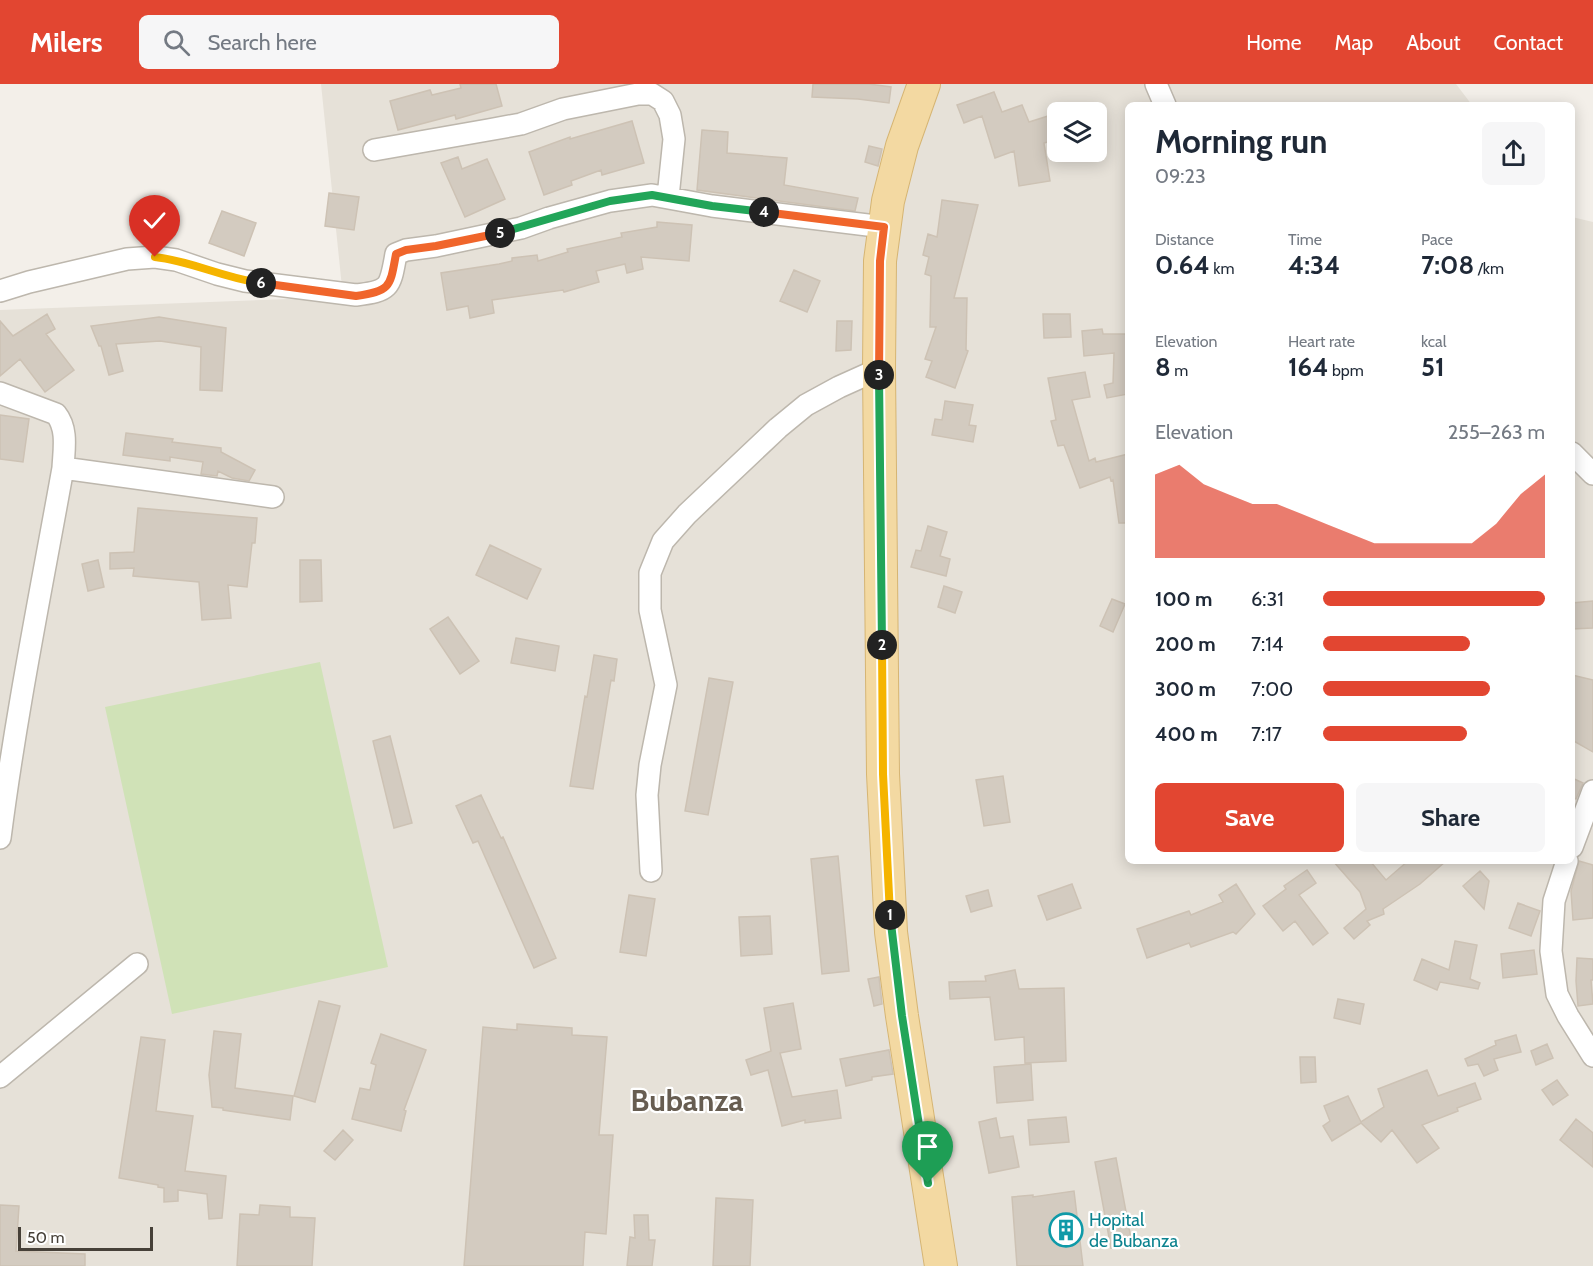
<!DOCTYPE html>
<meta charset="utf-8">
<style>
:root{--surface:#fff;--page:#f6f6f7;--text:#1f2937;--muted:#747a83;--accent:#e24631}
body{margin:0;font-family:Cabin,sans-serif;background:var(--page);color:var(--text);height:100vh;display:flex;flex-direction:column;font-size:22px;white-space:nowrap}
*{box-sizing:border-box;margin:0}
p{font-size:20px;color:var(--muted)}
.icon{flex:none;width:33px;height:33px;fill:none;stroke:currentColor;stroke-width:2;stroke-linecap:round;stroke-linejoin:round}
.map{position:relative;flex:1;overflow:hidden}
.side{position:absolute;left:1125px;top:18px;width:450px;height:762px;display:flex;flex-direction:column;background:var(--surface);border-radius:9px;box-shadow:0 3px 15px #0003}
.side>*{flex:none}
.buttons{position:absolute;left:1047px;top:18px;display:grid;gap:12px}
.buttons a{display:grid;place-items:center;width:60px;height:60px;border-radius:9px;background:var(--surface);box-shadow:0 3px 15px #0003;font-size:30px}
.scale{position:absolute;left:18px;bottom:15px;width:135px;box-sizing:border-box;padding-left:6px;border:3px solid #464038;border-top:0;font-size:16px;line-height:21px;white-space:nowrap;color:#464038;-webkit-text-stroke:4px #fff;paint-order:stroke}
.pin{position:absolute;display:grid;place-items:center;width:51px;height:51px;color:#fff;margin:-62px -26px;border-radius:50% 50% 50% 0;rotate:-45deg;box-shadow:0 0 6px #0007}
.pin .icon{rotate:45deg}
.km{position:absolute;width:30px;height:30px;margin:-15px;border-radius:50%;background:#222;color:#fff;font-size:16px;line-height:30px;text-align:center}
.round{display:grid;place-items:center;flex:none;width:63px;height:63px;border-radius:9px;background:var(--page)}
.summary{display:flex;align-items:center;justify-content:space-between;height:102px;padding:0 30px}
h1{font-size:33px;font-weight:800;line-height:45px}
.metrics{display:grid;grid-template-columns:repeat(3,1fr);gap:9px;height:102px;padding:6px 30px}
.metrics div{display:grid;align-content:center}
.metrics b{font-size:26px;font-weight:800}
.metrics small{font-size:16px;font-weight:400}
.metrics p{font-size:16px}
.chart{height:168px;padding:12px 30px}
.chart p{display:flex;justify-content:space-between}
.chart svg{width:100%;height:108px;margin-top:6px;fill:var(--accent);opacity:.7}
.primary-button{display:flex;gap:12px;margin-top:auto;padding:12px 30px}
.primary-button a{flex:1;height:69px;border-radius:9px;background:var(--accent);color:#fff;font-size:24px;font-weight:800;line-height:69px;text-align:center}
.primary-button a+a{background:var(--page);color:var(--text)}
ul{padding:0 30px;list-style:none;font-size:20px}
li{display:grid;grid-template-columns:96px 72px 1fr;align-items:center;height:45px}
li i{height:15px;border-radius:8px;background:var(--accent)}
header{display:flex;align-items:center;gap:36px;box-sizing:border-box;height:84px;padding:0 30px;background:var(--accent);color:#fff}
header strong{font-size:28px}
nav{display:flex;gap:33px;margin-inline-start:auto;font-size:21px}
.search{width:420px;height:54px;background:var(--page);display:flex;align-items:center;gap:15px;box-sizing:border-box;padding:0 21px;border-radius:9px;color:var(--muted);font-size:22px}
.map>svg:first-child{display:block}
.residential{fill:#e6e1d8;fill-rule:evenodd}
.green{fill:#d0e2b7}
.building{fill:#d3cbc0;stroke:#cdc2b4;stroke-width:1.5}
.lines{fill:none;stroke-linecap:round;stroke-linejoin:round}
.minor-casing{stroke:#bdb7ad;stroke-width:24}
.primary-casing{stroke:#d6b573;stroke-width:34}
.minor{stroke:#fff;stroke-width:21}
.primary{stroke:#f3d9a2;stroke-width:32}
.split-1-casing{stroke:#fff;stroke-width:12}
.split-2-casing{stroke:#fff;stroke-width:12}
.split-3-casing{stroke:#fff;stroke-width:12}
.split-4-casing{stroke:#fff;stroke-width:12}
.split-5-casing{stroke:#fff;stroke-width:12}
.split-6-casing{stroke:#fff;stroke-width:12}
.split-7-casing{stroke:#fff;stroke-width:12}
.split-1{stroke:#22a559;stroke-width:8}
.split-2{stroke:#f5b400;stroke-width:8}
.split-3{stroke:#22a559;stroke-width:8}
.split-4{stroke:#f0652b;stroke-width:8}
.split-5{stroke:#22a559;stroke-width:8}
.split-6{stroke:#f0652b;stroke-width:8}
.split-7{stroke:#f5b400;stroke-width:8}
.labels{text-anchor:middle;stroke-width:4.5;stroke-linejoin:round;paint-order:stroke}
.culture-label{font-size:18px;fill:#0d838f;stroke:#fff;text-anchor:start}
.town-label{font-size:30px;font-weight:bold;fill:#675d51;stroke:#fff}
</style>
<header>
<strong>Milers</strong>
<div class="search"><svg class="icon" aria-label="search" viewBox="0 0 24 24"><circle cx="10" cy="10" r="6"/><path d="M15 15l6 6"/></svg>Search here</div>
<nav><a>Home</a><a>Map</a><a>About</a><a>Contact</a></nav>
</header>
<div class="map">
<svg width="1593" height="1182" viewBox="0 0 1593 1182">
<rect width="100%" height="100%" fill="#f3efe9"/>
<path class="residential" d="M321,0H1456L1472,21H1128V777H1572V133L1593,138V1182H0V226L343,213ZM1058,28H1096V68H1058Z"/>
<path class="green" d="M320,578L388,883L172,930L105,623Z"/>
<path class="building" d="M460,0H496L502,22L456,35L455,31L398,46L390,17L430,6L432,11L461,4Z
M813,0H869L891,3L889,19L858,15L812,13Z
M994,8L1002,28L1022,21L1029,38L1048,32L1055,56L1044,59L1050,97L1019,102L1014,67L995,74L982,32L964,39L957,21Z
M632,37L644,79L602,91L601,86L571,97L572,101L544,111L529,68L570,53V55Z
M702,46L728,48L727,69L787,74L784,101L858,114L855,127L697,106Z
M869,62L882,65L878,82L865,78Z
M458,73L462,85L487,75L505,115L465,133L441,79Z
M329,109L359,113L354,146L325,142Z
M942,116L978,121L954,214H967L966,266L968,267L955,304L926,293L932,277L925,275L936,243H930L931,192L925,190L929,173L923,171L928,150L937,153Z
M222,127L256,139L244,172L209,159Z
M657,138L692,141L689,177L641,173L643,185L627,189L625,180L596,187L599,198L564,208L563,206L492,216L494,229L470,234L468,222L447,226L441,189L499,180L512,177V174L537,171L538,177L568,168L567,165L622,153L621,149L657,143Z
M794,186L820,197L807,228L780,217Z
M47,230L55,245L46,250L74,286L45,308L20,275L0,292V237L13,252Z
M1043,230H1070L1071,253L1044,254Z
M159,233L226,244L222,307L200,306L201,263L160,257L116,260L123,287L109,291L101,262H99L91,242Z
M837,237H852L851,266L836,267Z
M1102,245L1103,250H1128V310L1107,314L1104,301L1113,299L1114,269L1084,272L1082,247Z
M1085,288L1090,313L1072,316L1089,377L1095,374L1096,378L1128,370V439H1119L1113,396L1111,397L1110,393L1080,404L1064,361L1058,362L1051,337L1056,336L1048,294Z
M945,317L973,321L969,341L976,342L973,358L932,351L935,335L942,336Z
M0,331L29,335L23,378L0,375Z
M126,349L173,355L172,358L221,364V368L255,386L249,397L232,394L218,387L217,392L201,390L203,378L170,373V377L123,371Z
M138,424L257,434L255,459H252L247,503L228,501L231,534L202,536L199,498L133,492L134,484L110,485V469L134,468Z
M928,442L947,448L940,472L950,475L946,492L911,483L916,466L921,467Z
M490,461L541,485L527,515L476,491Z
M98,476L104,503L88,507L82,480Z
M300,476H321L322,517L300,518Z
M944,502L962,508L955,529L938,523Z
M1112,515L1125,520L1113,548L1100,542Z
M1593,517V544L1572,545V519Z
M448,533L479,577L460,590L430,545Z
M516,554L559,562L555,587L511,579Z
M594,571L617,575L614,597L611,596L593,705L570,702L585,612L587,613Z
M1572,591L1593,596V668L1572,656Z
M709,594L733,598L708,731L685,727Z
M390,652L412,739L394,744L373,657Z
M1003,692L1010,738L984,742L976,696Z
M1572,694L1583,699L1576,715L1572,713Z
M481,711L501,754L503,753L556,874L534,884L478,757L473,759L456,722Z
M838,772L849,887L822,890L811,775Z
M1333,777H1370L1386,796L1408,777H1446L1420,800L1383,825L1384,830L1367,837L1370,841L1354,855L1344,844L1366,825L1360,808Z
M1579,777L1593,781V834L1573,836L1571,807Z
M1307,786L1316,799L1299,811L1328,849L1313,861L1295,837L1283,847L1263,822L1286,805L1284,802Z
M1480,787L1489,797L1484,825L1463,802Z
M1072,800L1081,824L1047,836L1038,812Z
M1236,800L1255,830L1236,850L1233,848L1191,863L1189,859L1147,874L1137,845L1189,827L1191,831L1223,818L1219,811Z
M988,806L992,822L971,828L966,812Z
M629,811L655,815L646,872L620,868Z
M1518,819L1540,827L1531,852L1509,844Z
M770,832L772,870L741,872L739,833Z
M1455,857L1477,861L1470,895L1480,899L1478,905L1440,898L1437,906L1414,896L1422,875L1449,886Z
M1534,866L1537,890L1503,894L1501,870Z
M1577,874L1593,875V896H1591L1593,920L1578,922L1576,897Z
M1015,886L1019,905L1064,904L1066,977L1025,979L1024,953L995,956L990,913L950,915L949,898L986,897L985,892Z
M879,893L882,920L874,922L868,895Z
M1338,915L1364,920L1360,940L1334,934Z
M319,917L340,922L315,1018L294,1012Z
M793,919L801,965L780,969L792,1013L837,1006L841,1034L805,1039V1036L782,1042L768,986L751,991L746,976L771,967L764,924Z
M517,940L572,944V951L607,953L599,1051H613L606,1150L585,1148L583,1182H464L483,943L517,946Z
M214,947L241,950L235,1004L293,1012L290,1036L223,1026V1024L212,1023L209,991Z
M381,950L426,966L404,1026L406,1027L401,1047L352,1035L360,1004L370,1006L376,981L371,979Z
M1516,951L1521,968L1494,975L1498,986L1484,992L1478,980L1468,982L1465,975L1496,961L1495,957Z
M141,953L165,956L156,1027L193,1032L185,1087L226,1092L222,1134L209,1135L207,1110L178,1106V1117L164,1118V1104L158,1103V1101L119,1094Z
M1547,960L1553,974L1536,981L1531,967Z
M889,966L893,990L872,993V996L846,1002L840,975Z
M1300,973H1315L1316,998L1301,999Z
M1031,980L1033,1016L997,1019L994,983Z
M1427,986L1438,1012L1475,999L1481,1015L1457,1024L1458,1027L1422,1041L1439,1064L1417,1079L1392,1046L1381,1058L1361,1039L1332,1057L1323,1042L1330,1037L1324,1022L1348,1012L1361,1038L1384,1023L1378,1005Z
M1557,996L1568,1011L1553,1021L1542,1006Z
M1066,1033L1069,1058L1030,1061L1028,1036Z
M996,1034L1000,1054L1013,1052L1019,1083L989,1089L979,1038Z
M1576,1035L1593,1049V1083L1560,1056Z
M343,1046L353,1056L335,1076L324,1067Z
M1116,1074L1132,1160L1111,1164L1095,1078Z
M1074,1107L1083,1182H1017L1012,1113L1033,1111V1113Z
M716,1114L753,1116L750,1182H713Z
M0,1121L19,1122L16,1167L85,1170V1182H0Z
M260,1121L290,1123V1133L315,1134L312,1182H237L240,1130L259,1131Z
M634,1131H648L649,1156H655L652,1182H627L630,1153L635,1154Z"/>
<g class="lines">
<defs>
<path id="minor" d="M1156,0L1165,21
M374,66L488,46L521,40L563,25L638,10H652L663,17L670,31L674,55L668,113
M0,207L29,198L127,175L155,173L176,176L217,190L245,197L356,211C391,207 390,203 396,170L406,166L436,162L521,144L549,134L610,117L652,111L712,122L884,143
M0,309L56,330C68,345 64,365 63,384
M1572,369L1593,390
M0,754C16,629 41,507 63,384L273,413
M1572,763L1593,707
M1567,777L1554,817L1551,867L1557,910L1568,932L1593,972
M651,787L647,711L650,681L666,601L650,526V489L663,457L687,430L778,344L806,321L839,303L879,285
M0,993L137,880"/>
<path id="primary" d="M924,0L902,62L888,117L880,177L879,285L883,690L891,848L902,932L941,1182"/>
</defs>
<use href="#minor" class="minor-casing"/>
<use href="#primary" class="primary-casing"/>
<use href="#minor" class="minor"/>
<use href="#primary" class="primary"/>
</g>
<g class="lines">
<defs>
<path id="split-1" d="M890,831L902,932L928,1099"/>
<path id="split-2" d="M882,561L883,690L890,831"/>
<path id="split-3" d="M879,291L882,561"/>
<path id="split-4" d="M764,128L884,143L880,177L879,291"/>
<path id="split-5" d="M500,149L610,117L652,111L712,122L764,128"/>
<path id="split-6" d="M261,199L356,212C391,207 390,203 396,170L406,166L436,162L500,149"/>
<path id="split-7" d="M155,173C192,177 223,194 261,199"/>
</defs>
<use href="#split-1" class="split-1-casing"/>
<use href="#split-2" class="split-2-casing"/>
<use href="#split-3" class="split-3-casing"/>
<use href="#split-4" class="split-4-casing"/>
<use href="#split-5" class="split-5-casing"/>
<use href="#split-6" class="split-6-casing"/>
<use href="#split-7" class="split-7-casing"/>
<use href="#split-1" class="split-1"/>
<use href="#split-2" class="split-2"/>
<use href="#split-3" class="split-3"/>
<use href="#split-4" class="split-4"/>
<use href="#split-5" class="split-5"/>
<use href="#split-6" class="split-6"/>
<use href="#split-7" class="split-7"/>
</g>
<defs>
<symbol id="building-ring" viewBox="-11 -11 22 22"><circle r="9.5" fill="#fff" stroke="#0f9aa8" stroke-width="1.5"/><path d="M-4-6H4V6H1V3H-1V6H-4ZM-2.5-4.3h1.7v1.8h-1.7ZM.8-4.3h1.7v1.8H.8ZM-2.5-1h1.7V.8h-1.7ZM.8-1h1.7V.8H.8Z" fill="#0f9aa8"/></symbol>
</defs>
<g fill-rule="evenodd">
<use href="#building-ring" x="1047" y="1127" width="38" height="38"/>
</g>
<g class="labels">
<g class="culture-label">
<text x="1089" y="1142">Hopital<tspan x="1089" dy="21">de Bubanza</tspan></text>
</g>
<g class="town-label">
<text x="687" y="1027">Bubanza</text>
</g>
</g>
</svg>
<div class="buttons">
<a><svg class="icon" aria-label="layers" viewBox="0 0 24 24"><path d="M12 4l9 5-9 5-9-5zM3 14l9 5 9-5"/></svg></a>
</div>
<div class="scale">50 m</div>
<div class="pin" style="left:928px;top:1099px;background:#1e9e55"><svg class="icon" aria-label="arrive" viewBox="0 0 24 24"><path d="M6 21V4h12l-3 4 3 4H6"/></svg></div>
<div class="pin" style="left:155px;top:173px;background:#d93025"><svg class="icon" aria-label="check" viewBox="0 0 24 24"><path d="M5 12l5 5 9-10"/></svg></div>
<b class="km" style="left:890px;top:831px">1</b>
<b class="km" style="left:882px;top:561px">2</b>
<b class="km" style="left:879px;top:291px">3</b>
<b class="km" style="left:764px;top:128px">4</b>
<b class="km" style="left:500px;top:149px">5</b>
<b class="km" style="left:261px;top:199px">6</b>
<section class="side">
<div class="summary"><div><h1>Morning run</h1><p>09:23</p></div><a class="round"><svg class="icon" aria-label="share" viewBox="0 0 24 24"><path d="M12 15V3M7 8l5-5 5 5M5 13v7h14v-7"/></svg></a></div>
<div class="metrics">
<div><p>Distance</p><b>0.64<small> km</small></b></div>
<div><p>Time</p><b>4:34</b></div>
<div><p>Pace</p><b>7:08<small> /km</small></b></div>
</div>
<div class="metrics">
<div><p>Elevation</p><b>8<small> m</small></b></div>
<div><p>Heart rate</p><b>164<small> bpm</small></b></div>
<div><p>kcal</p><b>51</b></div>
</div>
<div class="chart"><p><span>Elevation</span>255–263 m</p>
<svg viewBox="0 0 160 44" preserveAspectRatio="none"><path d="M0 44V10L10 6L20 14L30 18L40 22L50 22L60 26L70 30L80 34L90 38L100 38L110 38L120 38L130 38L140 30L150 18L160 10V44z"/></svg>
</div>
<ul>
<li><b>100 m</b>6:31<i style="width:100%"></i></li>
<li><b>200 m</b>7:14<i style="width:66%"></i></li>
<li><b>300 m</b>7:00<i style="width:75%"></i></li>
<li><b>400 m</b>7:17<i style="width:65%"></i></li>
</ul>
<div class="primary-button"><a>Save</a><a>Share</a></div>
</section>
</div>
